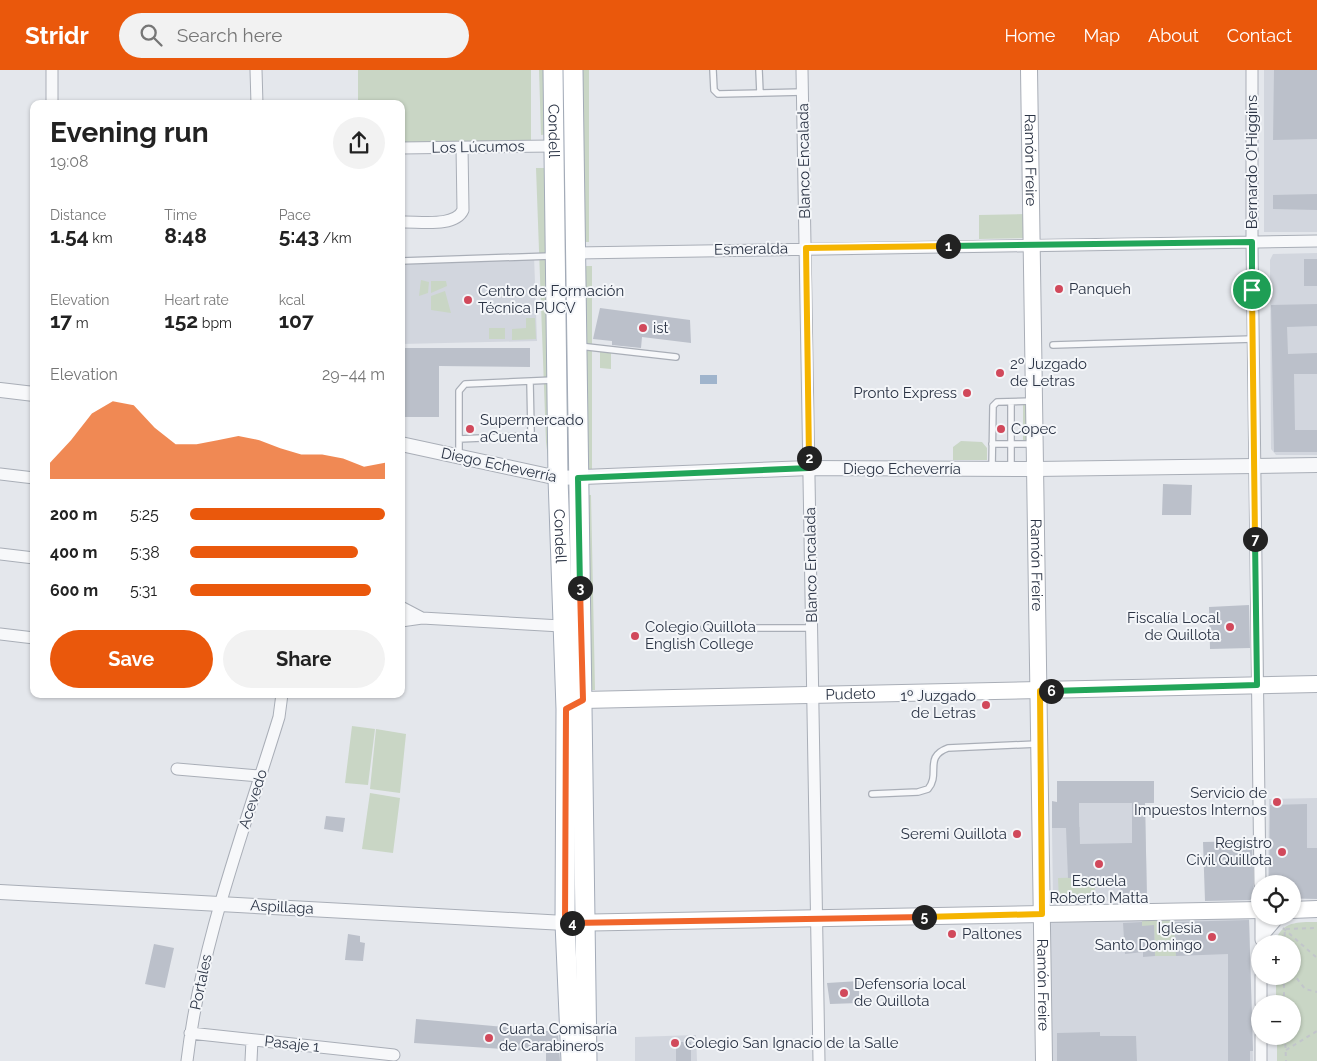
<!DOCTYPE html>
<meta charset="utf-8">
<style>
:root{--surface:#fff;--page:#f2f2f2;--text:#222;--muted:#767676;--accent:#ea580c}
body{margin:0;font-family:Raleway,sans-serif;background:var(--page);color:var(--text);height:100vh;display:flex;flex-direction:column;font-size:19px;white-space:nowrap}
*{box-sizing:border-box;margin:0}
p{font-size:16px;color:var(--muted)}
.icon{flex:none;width:28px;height:28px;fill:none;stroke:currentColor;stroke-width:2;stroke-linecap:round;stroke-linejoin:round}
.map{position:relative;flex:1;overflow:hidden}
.sheet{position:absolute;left:30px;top:30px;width:375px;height:598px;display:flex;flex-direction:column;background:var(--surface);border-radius:10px;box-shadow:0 1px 4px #0004}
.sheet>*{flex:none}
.buttons{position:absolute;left:1251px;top:805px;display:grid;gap:10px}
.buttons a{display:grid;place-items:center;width:50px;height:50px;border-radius:50%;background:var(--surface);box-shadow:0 1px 4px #0004;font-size:25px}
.pin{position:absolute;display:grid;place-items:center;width:42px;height:42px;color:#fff;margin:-21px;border:2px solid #fff;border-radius:50%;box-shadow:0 1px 5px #0007}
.km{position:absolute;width:25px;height:25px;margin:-12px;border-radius:50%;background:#222;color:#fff;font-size:14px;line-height:25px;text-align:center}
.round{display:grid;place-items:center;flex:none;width:52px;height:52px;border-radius:26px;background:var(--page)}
.summary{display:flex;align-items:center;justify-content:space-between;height:85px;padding:0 20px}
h1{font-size:28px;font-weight:700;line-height:38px}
.figures{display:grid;grid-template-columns:repeat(3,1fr);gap:8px;height:85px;padding:5px 20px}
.figures div{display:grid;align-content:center}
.figures b{font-size:21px;font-weight:700}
.figures small{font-size:14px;font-weight:400}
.figures p{font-size:14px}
.chart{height:140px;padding:10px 20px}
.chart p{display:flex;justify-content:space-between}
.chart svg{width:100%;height:90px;margin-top:5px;fill:var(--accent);opacity:.7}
.action{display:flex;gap:10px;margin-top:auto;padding:10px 20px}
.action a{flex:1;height:58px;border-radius:30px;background:var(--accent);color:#fff;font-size:20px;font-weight:700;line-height:58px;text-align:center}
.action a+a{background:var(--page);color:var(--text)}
ul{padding:0 20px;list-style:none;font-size:16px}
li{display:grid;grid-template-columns:80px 60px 1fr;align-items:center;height:38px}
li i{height:12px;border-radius:6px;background:var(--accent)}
header{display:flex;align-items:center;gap:30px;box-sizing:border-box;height:70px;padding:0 25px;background:var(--accent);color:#fff}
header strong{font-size:24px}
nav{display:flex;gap:28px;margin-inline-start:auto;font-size:18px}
.search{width:350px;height:45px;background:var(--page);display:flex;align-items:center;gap:12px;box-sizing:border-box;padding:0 18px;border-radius:28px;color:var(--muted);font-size:19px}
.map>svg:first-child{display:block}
.built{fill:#d2d6de}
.green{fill:#c9d6c5}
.water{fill:#9fb4cc}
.building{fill:#bbc0ca;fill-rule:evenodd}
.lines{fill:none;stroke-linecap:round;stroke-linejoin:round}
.service-casing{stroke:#a9aeb7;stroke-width:8}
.minor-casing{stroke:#a9aeb7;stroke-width:13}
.tertiary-casing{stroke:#a9aeb7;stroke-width:16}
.secondary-casing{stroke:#a9aeb7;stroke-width:18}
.primary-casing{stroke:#a3abb8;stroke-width:21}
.path{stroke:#c2c5cb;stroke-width:2;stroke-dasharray:4 4;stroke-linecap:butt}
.service{stroke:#f7f8fa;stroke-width:5.5}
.minor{stroke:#f7f8fa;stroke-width:11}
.tertiary{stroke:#f7f8fa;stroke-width:14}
.secondary{stroke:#fff;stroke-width:16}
.primary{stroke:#fff;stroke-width:19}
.split-1-casing{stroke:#fff;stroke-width:10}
.split-2-casing{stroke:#fff;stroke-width:10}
.split-3-casing{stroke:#fff;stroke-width:10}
.split-4-casing{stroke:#fff;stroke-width:10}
.split-5-casing{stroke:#fff;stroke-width:10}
.split-6-casing{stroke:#fff;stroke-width:10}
.split-7-casing{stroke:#fff;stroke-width:10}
.split-8-casing{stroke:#fff;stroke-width:10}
.split-1{stroke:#22a559;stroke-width:6}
.split-2{stroke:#f5b400;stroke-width:6}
.split-3{stroke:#22a559;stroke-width:6}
.split-4{stroke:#f0652b;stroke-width:6}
.split-5{stroke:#f0652b;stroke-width:6}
.split-6{stroke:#f5b400;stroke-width:6}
.split-7{stroke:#22a559;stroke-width:6}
.split-8{stroke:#f5b400;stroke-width:6}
.poi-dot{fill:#d1495b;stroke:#f4f6f9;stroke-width:2}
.labels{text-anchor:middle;stroke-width:4;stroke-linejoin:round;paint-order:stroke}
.street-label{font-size:15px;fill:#2b3445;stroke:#f4f6f9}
.poi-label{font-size:15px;fill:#2b3445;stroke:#f4f6f9;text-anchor:start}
</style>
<header>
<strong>Stridr</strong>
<div class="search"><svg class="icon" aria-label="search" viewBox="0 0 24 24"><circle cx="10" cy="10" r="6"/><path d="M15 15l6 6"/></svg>Search here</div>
<nav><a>Home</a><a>Map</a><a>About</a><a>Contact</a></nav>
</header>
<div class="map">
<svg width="1317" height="991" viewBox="0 0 1317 991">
<rect width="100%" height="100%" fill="#e4e7ec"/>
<path class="built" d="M1264,0H1317V162H1264Z
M1317,183V385H1276L1271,379L1270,190L1273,184Z
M534,185L537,271L401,274V189Z
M1317,728V829H1293L1292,814H1268L1269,729Z
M1079,733H1145L1147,830L1053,831L1052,758L1080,757Z
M1249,848L1253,991H1051L1047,852Z
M696,965L697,991H635V967Z"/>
<path class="green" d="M358,0H531V74H401V34H358Z
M539,0H551L552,64L541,65Z
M559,0H567L573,400L568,405L563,401Z
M578,0H589V172H581Z
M536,98H549L553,390L548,388L546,372Z
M1027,144V168L979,169V145Z
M581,196H592V400H587L588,323L582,288Z
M421,210L429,212L428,223L419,226Z
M431,211H446L447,216L431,223Z
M445,221L451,243L431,240V226Z
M526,248H535L536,269L512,270V259L526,258Z
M489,258H505V269H489Z
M600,279L611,282V299L600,298Z
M1032,334V370H1023V335Z
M961,371L982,372L987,378V390H953V377Z
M584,425H591L595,620H587Z
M352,656L375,659L368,715L345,713Z
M376,659L406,664L400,723L370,719Z
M370,723L400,728L393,783L362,779Z
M1095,807V830H1059L1058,808Z
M1142,849L1174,850L1176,886H1155L1154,856H1142Z
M1317,852V991H1277V966H1292V934H1276V906H1292V874H1275C1280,851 1298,852 1317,852Z"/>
<path class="water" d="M700,305H717V314H700Z"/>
<path class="building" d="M1274,0H1317V69L1273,70Z
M1317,124V140L1273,139V125Z
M1304,189H1317V216H1304Z
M1317,234V256L1287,257L1288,284L1317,283V304H1294L1295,360H1317V382H1274L1271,235Z
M600,238L690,250L691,273L642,267L641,278L612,275V271L593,269Z
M401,278H530V297L439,296V347H401Z
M1163,414L1192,415L1191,445H1162Z
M1249,535L1250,578L1210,579L1209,537Z
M1057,711H1154V733H1145L1147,830L1121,831L1120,806L1068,808L1066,758H1052V731L1057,732ZM1079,733H1132V773L1080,774Z
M1307,734V778H1317V829L1292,828V814H1269L1270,735Z
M326,746L345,748L343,762L324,759Z
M1252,771L1254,827L1250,830L1205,831L1203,772Z
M1249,850L1253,981H1250V991H1228V884L1176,886L1174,852Z
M1142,852V856L1154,855L1155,886L1143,887V882L1125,884L1123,853Z
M348,864L360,866V872L365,873L363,891L345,890Z
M154,874L174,878L165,918L145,914Z
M859,911V933L830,934L827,913Z
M416,949L558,962L560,991H546V982L414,973Z
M1100,962V966H1136L1137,991H1057V963Z
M676,972H691V991H676Z"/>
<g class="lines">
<defs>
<path id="service" d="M713,0L714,20L718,24L803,22
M759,0L760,23
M401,191L551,186
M1053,275L1253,269
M579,276L676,287
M459,369L527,366L531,361L530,312
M992,374H1034
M459,385V321L465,314L554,310
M992,398L993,336L997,332L1033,331
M1011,399V332
M704,558H812
M872,724L918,722L928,719C941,704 923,687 948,678L1037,674"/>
<path id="minor" d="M52,0V34
M256,0L257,34
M802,0L819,991
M1252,0V172L1260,814
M401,78L554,76
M401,152C418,151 455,158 463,140L462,77
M576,183L1317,171
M0,404L34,408
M0,484L34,488
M401,537L422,548
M401,551L422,548L561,556
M0,564L34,568
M177,699L260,706
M1261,846V870
M1261,868L1280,846
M1261,906V934
M190,963L394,985
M1261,966V991
M187,991C201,872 244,761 279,647L282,624
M251,991L252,970"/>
<path id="tertiary" d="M0,320L34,324
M401,374L558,408L809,398L1036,399L1317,395
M0,822L565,853"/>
<g id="secondary">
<path id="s1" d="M1029,0L1044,991"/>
<path id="s2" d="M571,636L583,630L1317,614"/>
<path d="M1292,840L1317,839"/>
<path d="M565,853L1260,840"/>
</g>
<g id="primary">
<path id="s3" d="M553,0L558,408L566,639L565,853L571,991"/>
<path d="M573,0L587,991"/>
</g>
</defs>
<use href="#service" class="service-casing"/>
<use href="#minor" class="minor-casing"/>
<use href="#tertiary" class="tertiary-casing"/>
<use href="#secondary" class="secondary-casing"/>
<use href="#primary" class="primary-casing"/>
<path class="path" d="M1283,858L1317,888
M1284,874L1285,859L1317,858
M1292,902L1305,919L1317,922
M1284,906V934
M1285,966L1286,991
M1286,980L1317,961"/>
<use href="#service" class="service"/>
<use href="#minor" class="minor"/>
<use href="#tertiary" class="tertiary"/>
<use href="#secondary" class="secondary"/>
<use href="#primary" class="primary"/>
</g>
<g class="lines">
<defs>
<path id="split-1" d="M948,176L1252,172V220"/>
<path id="split-2" d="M809,388L806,178L948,176"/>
<path id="split-3" d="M580,518L578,408L809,398V388"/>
<path id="split-4" d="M572,853H565L566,639L583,630L580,518"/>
<path id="split-5" d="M572,853L924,847"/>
<path id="split-6" d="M924,847L1042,844L1040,621H1051"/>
<path id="split-7" d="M1051,621L1257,615L1255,469"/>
<path id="split-8" d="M1252,220L1255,469"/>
</defs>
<use href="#split-1" class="split-1-casing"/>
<use href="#split-2" class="split-2-casing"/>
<use href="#split-3" class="split-3-casing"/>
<use href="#split-4" class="split-4-casing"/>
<use href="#split-5" class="split-5-casing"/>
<use href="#split-6" class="split-6-casing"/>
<use href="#split-7" class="split-7-casing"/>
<use href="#split-8" class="split-8-casing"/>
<use href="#split-1" class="split-1"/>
<use href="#split-2" class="split-2"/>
<use href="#split-3" class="split-3"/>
<use href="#split-4" class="split-4"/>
<use href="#split-5" class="split-5"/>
<use href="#split-6" class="split-6"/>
<use href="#split-7" class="split-7"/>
<use href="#split-8" class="split-8"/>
</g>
<g class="poi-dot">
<circle cx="1059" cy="219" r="5"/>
<circle cx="468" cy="230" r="5"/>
<circle cx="643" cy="258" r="5"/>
<circle cx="1000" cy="303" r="5"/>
<circle cx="967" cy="323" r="5"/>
<circle cx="470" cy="359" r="5"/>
<circle cx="1001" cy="359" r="5"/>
<circle cx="1230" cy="557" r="5"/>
<circle cx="635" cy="566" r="5"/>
<circle cx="986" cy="635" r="5"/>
<circle cx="1277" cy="732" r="5"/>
<circle cx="1017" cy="764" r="5"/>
<circle cx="1282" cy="782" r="5"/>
<circle cx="1099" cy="794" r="5"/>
<circle cx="952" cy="864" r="5"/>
<circle cx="1212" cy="867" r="5"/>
<circle cx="844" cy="923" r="5"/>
<circle cx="489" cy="968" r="5"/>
<circle cx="675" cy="973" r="5"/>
</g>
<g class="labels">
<g class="street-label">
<text dy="5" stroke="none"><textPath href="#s3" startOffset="61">Condell</textPath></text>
<text transform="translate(478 77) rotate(-1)" y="5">Los Lúcumos</text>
<text transform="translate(804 91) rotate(-91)" y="5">Blanco Encalada</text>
<text dy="5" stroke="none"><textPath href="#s1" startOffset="90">Ramón Freire</textPath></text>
<text transform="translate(1252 92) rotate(-90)" y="5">Bernardo O'Higgins</text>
<text transform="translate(751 179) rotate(-1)" y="5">Esmeralda</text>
<text transform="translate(499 395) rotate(12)" y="5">Diego Echeverría</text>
<text x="902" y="404">Diego Echeverría</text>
<text dy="5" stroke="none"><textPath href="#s3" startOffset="466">Condell</textPath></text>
<text transform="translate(811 495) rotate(-91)" y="5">Blanco Encalada</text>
<text dy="5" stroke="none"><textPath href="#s1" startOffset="495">Ramón Freire</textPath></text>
<text dy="5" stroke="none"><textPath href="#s2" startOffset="281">Pudeto</textPath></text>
<text transform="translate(253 729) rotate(-72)" y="5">Acevedo</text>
<text transform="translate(282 837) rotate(3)" y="5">Aspillaga</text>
<text transform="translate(201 912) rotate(-78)" y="5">Portales</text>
<text dy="5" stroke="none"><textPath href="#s1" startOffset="915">Ramón Freire</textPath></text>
<text transform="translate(292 974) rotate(6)" y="5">Pasaje 1</text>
</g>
<g class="poi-label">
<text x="1069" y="224">Panqueh</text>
<text x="478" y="226">Centro de Formación<tspan x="478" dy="17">Técnica PUCV</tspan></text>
<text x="653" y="263">ist</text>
<text x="1010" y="299">2º Juzgado<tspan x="1010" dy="17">de Letras</tspan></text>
<text x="957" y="328" text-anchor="end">Pronto Express</text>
<text x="480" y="355">Supermercado<tspan x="480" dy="17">aCuenta</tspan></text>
<text x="1011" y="364">Copec</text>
<text x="1220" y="553" text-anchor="end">Fiscalía Local<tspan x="1220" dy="17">de Quillota</tspan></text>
<text x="645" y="562">Colegio Quillota<tspan x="645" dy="17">English College</tspan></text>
<text x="976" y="631" text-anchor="end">1º Juzgado<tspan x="976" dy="17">de Letras</tspan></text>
<text x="1267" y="728" text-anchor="end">Servicio de<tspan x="1267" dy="17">Impuestos Internos</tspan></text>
<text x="1007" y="769" text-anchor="end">Seremi Quillota</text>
<text x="1272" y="778" text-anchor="end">Registro<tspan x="1272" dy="17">Civil Quillota</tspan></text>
<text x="1099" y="816" text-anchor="middle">Escuela<tspan x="1099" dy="17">Roberto Matta</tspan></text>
<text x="1202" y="863" text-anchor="end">Iglesia<tspan x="1202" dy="17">Santo Domingo</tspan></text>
<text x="962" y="869">Paltones</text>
<text x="854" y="919">Defensoría local<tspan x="854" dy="17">de Quillota</tspan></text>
<text x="499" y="964">Cuarta Comisaría<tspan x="499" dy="17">de Carabineros</tspan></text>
<text x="685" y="978">Colegio San Ignacio de la Salle</text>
</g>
</g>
</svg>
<div class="buttons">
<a><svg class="icon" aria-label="locate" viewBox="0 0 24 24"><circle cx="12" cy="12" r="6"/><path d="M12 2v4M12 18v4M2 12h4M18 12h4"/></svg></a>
<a>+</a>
<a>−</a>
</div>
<div class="pin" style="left:1252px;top:220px;background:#1e9e55"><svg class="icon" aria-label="arrive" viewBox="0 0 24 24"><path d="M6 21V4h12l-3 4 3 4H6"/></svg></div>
<b class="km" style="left:948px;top:176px">1</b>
<b class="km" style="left:809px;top:388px">2</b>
<b class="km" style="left:580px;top:518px">3</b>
<b class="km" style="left:572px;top:853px">4</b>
<b class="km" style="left:924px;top:847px">5</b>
<b class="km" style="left:1051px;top:621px">6</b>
<b class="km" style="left:1255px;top:469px">7</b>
<section class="sheet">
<div class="summary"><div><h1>Evening run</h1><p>19:08</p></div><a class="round"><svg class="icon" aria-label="share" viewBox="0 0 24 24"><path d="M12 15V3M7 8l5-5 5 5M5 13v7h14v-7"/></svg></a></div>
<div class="figures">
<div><p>Distance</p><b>1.54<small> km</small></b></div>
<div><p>Time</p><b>8:48</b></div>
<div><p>Pace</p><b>5:43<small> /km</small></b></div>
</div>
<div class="figures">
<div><p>Elevation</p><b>17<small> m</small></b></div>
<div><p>Heart rate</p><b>152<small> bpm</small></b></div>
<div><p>kcal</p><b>107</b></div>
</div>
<div class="chart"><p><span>Elevation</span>29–44 m</p>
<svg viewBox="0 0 160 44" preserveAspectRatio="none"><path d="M0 44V36L10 25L20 12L30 6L40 8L50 19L60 27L70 27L80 25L90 23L100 25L110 29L120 32L130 32L140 34L150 38L160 36V44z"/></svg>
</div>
<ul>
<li><b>200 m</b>5:25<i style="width:100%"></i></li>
<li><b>400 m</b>5:38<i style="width:86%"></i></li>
<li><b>600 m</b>5:31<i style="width:93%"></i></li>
</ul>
<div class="action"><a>Save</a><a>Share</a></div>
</section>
</div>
